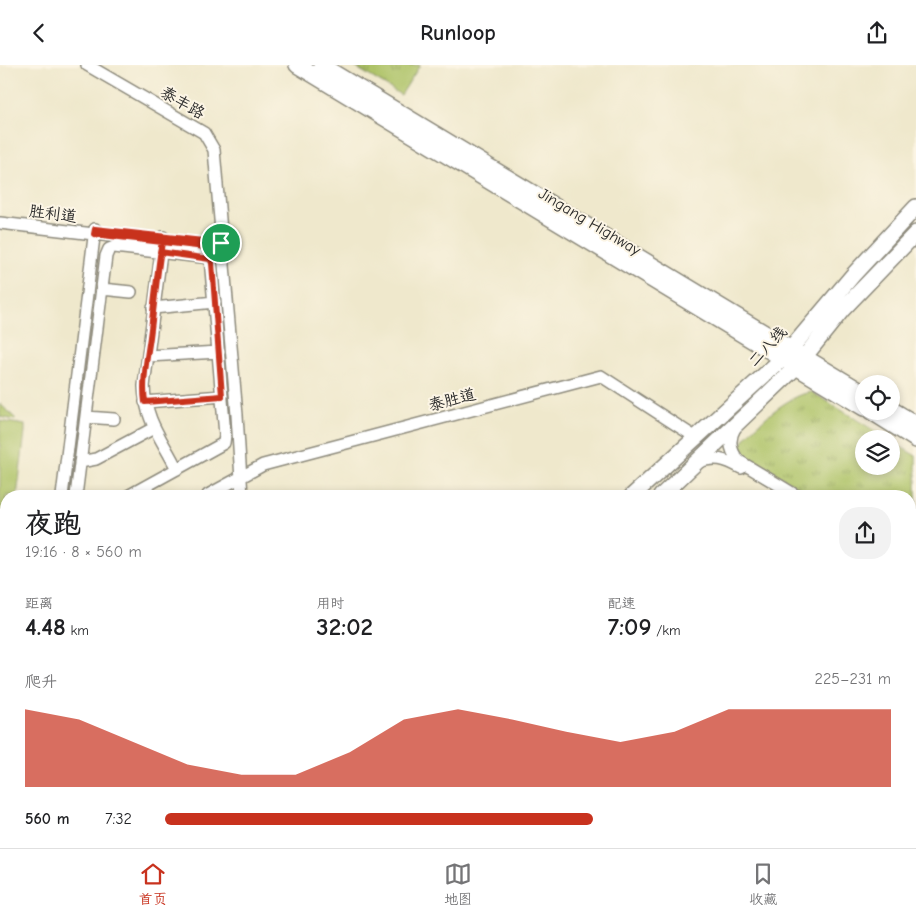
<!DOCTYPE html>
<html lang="zh">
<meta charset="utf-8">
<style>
:root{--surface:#fff;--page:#f2f2f2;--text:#202124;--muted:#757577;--line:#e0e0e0;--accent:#c8321e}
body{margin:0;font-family:"Comic Neue","LXGW WenKai TC",sans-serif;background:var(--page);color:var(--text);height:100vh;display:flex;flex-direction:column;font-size:19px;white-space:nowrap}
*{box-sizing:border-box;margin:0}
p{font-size:16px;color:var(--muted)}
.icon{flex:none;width:28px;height:28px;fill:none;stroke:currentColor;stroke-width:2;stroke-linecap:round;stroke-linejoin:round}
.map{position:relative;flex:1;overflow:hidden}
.drawer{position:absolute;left:0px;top:425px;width:916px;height:359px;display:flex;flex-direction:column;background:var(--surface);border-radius:20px 20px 0 0;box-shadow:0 2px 8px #0003}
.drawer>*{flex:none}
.fabs{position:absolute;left:855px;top:310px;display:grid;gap:10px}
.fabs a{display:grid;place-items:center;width:45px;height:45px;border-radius:50%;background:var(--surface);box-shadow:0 2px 8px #0003;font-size:25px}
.pin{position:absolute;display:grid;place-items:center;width:42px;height:42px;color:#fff;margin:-21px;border:2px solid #fff;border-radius:50%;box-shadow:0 1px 5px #0007}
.round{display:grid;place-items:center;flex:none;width:52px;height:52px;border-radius:20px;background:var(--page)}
.head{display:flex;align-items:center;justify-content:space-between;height:85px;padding:0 25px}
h1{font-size:28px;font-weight:700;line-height:38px}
.metrics{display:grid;grid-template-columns:repeat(3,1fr);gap:8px;height:85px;padding:5px 25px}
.metrics div{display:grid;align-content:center}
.metrics b{font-size:25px;font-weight:700}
.metrics small{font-size:14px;font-weight:400}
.metrics p{font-size:14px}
.chart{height:140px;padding:10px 25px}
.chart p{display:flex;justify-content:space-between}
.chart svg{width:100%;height:90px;margin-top:5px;fill:var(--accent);opacity:.7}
ul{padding:0 25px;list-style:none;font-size:16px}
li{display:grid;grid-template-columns:80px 60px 1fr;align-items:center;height:38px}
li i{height:12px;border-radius:6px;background:var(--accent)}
header{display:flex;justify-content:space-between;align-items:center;height:65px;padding:0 25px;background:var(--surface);font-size:22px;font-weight:700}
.menu{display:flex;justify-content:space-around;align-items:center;height:70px;border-top:1px solid var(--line);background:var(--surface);font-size:14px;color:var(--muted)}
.menu a{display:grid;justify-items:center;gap:2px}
.menu .on{color:var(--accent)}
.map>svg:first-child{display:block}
.park{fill:url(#park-tufts);stroke:#6c774a}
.garden{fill:#aec368;stroke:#6c774a}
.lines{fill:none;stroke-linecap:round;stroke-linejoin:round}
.minor-casing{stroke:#8d8a7c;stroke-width:14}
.major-casing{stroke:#8d8a7c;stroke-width:18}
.minor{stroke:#fff;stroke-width:11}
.major{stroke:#fff;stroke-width:15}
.route-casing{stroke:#fff;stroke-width:10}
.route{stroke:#c8321e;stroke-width:6}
.labels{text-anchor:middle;stroke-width:4;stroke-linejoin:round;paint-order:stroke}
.street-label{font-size:16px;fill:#2b2b2b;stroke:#fcf5e5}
</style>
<header><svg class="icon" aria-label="back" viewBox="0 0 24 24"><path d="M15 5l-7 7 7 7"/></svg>Runloop<svg class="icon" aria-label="share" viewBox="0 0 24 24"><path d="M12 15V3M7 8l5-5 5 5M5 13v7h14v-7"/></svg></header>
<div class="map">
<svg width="916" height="783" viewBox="0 0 916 783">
<defs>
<pattern id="park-tufts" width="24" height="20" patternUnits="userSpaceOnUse" patternTransform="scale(1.25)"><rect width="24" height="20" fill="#aec368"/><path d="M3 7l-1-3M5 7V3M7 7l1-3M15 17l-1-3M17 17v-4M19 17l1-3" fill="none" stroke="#8e9f56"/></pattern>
</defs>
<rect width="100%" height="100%" fill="#fcf5e5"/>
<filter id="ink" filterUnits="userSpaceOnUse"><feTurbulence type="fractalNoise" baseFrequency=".02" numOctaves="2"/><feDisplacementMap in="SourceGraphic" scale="10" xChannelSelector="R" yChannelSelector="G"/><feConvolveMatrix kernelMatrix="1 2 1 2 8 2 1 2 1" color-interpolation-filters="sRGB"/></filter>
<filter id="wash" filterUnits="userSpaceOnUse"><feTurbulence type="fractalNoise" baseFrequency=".0096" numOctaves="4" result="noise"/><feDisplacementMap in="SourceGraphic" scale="20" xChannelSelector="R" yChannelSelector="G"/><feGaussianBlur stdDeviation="1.12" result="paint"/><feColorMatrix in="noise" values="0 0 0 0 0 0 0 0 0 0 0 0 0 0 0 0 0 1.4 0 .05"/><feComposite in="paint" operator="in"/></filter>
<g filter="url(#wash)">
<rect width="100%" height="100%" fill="#efe8cc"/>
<path class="park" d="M352,0H420L401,30Z
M812,327L888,374H864V401H891V376L916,391V783H854V778H910V431H813L746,391L741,380C752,361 790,329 812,327Z"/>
<path class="garden" d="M0,339L15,353V355L0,352Z
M0,356L25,360V367L17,431H6V451L0,450Z
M583,778H607V782L583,783Z"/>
</g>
<g filter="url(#ink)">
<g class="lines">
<defs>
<path id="minor" d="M87,0L204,68L214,85L237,350L242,431
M0,158L222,184
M163,172L144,321C145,355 162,374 177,404
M102,224L131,227
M153,243L215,237
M148,291L219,287
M145,337L222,331
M86,352L114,354
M735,363C728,375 730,386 739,396L797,431
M80,397L96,394L154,363
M698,397C715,391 725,394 741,403
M208,430L263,400L601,311L695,372
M62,431L95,164
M76,431L106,191L109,184L114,182L210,193L225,370L224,378L128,431
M274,778L298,783
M570,778L577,783
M686,778V783
M845,778L846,783
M310,783L311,778
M395,783L409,778"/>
<path id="major" d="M297,0L864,343
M321,0L864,328
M891,344L916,359
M870,346L916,375
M632,431L783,293L853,210L916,142
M661,431L797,301L842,245L916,168
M0,604L6,605
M0,624L6,625"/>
</defs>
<use href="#minor" class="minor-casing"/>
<use href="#major" class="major-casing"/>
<use href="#minor" class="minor"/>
<use href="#major" class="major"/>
</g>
</g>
<g class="lines" filter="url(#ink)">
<defs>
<path id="route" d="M221,178L95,164L94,169L162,177L160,187L210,194L212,198L222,331L145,337C142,316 147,294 150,272C154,241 157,209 162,177L222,184L221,178"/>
</defs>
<use href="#route" class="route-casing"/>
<use href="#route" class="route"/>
</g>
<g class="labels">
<g class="street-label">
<text transform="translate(183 37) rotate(30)" y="6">泰丰路</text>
<text transform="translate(53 148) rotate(7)" y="6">胜利道</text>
<text transform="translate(590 156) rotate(31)" y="6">Jingang Highway</text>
<text transform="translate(767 281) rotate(-47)" y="6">二八线</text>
<text transform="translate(452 334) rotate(-15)" y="6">泰胜道</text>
</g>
</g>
</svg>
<div class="fabs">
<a><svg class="icon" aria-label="locate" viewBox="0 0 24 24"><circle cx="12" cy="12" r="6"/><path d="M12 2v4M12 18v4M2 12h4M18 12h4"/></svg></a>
<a><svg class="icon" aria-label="layers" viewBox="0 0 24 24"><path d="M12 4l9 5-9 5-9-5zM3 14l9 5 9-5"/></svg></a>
</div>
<div class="pin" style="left:221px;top:178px;background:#1e9e55"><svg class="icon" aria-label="arrive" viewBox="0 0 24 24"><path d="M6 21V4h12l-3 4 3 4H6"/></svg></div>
<section class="drawer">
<div class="head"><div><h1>夜跑</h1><p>19:16 · 8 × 560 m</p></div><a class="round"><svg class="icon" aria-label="share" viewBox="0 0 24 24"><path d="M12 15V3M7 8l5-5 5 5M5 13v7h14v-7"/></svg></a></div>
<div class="metrics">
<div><p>距离</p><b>4.48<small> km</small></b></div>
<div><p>用时</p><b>32:02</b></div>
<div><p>配速</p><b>7:09<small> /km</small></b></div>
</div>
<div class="chart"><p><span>爬升</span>225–231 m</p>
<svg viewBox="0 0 160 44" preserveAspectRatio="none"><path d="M0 44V6L10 11L20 22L30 33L40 38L50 38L60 27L70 11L80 6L90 11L100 17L110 22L120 17L130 6L140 6L150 6L160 6V44z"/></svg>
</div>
<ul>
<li><b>560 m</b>7:32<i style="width:59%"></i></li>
</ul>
</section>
</div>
<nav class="menu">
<a class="on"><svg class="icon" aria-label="home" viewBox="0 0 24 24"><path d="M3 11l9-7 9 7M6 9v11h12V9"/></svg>首页</a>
<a><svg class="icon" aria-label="map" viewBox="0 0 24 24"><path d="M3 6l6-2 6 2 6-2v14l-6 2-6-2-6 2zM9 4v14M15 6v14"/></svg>地图</a>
<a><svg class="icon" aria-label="saved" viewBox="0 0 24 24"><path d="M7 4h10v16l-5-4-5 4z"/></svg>收藏</a>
</nav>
